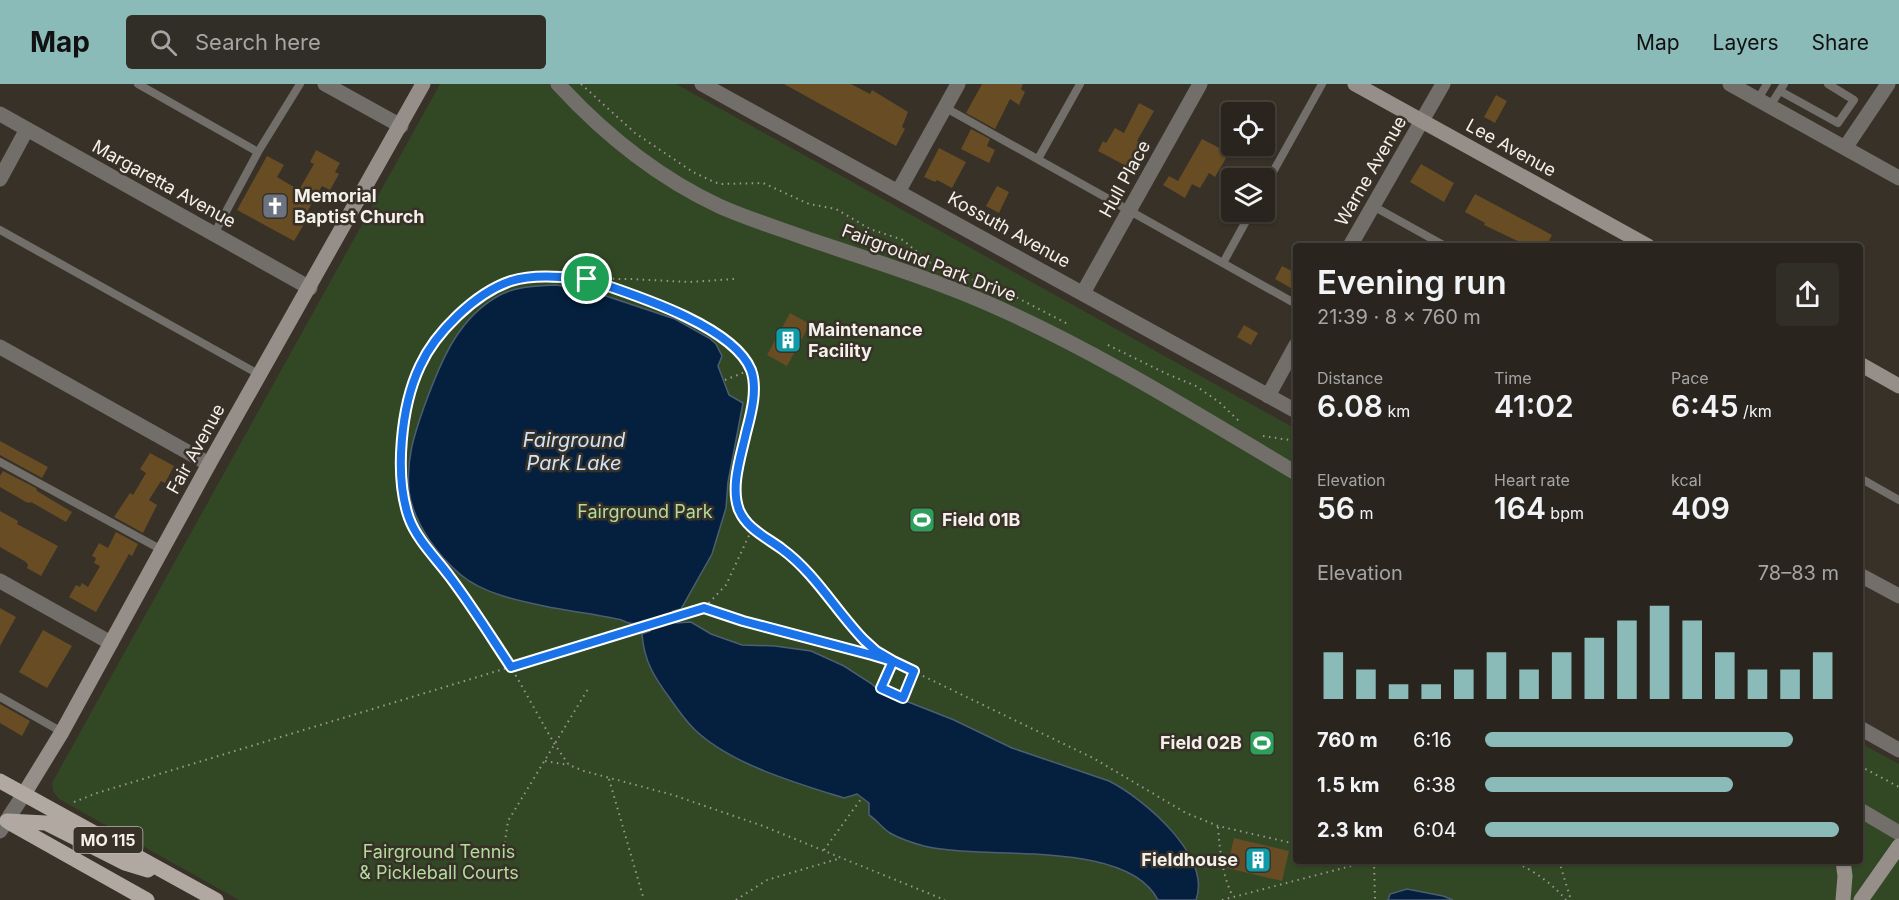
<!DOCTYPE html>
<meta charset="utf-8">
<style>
:root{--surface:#29251e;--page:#312d27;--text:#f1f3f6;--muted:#a5a5a4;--line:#45423c;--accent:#8bbbb9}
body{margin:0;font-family:Inter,sans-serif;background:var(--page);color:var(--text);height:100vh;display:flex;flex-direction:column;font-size:22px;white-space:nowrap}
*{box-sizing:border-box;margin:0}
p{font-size:20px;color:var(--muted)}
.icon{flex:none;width:33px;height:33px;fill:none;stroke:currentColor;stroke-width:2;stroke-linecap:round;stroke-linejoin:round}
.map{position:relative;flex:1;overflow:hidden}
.drawer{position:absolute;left:1293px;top:159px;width:570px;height:621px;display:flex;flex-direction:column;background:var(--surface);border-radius:6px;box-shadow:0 2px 4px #0004,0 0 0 2px var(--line)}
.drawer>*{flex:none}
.tools{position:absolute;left:1221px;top:18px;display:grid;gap:12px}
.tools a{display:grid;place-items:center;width:54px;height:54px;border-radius:6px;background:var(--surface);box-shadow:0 2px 4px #0004,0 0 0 2px var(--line);font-size:30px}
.pin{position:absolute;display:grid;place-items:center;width:51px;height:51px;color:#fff;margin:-26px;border:3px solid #fff;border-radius:50%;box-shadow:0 2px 6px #0007}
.round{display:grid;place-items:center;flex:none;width:63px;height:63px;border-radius:6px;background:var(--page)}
.overview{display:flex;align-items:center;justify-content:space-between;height:102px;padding:0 24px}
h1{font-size:33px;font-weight:600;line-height:45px}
.stats{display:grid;grid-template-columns:repeat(3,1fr);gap:9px;height:102px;padding:6px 24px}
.stats div{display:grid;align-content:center}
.stats b{font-size:30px;font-weight:600}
.stats small{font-size:16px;font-weight:400}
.stats p{font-size:16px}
.chart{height:168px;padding:12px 24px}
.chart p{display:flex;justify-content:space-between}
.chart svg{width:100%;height:108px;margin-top:6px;stroke:var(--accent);stroke-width:6}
ul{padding:0 24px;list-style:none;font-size:20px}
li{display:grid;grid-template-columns:96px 72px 1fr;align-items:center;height:45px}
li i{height:15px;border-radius:8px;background:var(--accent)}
header{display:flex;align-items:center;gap:36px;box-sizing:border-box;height:84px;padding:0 30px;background:var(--accent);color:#111}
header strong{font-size:28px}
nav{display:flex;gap:33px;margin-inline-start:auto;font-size:21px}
.search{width:420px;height:54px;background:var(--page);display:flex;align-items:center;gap:15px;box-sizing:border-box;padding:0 21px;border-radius:6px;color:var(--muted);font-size:22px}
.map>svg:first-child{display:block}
.green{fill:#324825}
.water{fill:#04203e;stroke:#4c5e72;stroke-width:1.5}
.pier{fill:#373128}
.building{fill:#674c24}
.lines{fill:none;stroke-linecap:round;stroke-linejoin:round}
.path{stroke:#9b968f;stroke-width:2;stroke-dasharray:1.5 4.5;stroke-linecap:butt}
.lane{stroke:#726e6a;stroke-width:8}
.street{stroke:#726e6a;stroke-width:15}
.secondary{stroke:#968f89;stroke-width:15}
.primary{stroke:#b1a9a1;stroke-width:15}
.route-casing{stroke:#fff;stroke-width:12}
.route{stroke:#1a73e8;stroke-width:8}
.labels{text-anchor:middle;stroke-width:5;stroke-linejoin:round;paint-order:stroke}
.shield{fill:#373128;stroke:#bbb7b0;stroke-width:1.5}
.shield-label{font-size:16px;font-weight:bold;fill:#f4f0ea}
.street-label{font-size:18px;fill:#f4f0ea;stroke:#373128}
.poi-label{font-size:18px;font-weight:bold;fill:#f4f0ea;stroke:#373128;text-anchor:start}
.park-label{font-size:18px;fill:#b3dc9c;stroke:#373128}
.water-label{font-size:20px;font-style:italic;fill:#cfe3fa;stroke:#373128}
</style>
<header>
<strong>Map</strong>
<div class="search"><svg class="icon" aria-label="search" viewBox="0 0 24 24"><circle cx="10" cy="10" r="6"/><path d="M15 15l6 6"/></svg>Search here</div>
<nav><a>Map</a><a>Layers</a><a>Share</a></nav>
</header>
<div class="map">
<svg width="1899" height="816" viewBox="0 0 1899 816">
<rect width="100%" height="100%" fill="#373128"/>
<path class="green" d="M440,0H676L1296,345V777H1860V659L1899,680V816H239L59,715L53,707L52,699Z"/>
<path class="water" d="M556,201L591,207L675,235L709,254L716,260L722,272L718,282L729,311L743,319L728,398L726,424L712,470L681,525L673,527L676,539L691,538L711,550L742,561L775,562L811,567L844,582L872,600L878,606L954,636L1012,664L1109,697C1143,714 1212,772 1196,816H1158C1126,754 985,777 924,762C913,759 900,755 890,749C882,744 877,736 869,731V719L857,710L844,714C796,699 730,680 694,645C685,636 678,626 671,616C655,594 644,578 642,550L650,547L647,536C642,537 634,541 629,539C625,538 621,535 617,535C596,530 575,528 554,524C524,518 485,511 461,491C437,471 413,438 409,407C406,376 414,351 424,323C440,279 458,232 502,210C519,202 538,202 556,201Z
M1407,805L1443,812L1453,816H1388L1390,810Z"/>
<path class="pier" d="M673,527L676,539L650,547L647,535Z"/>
<path class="building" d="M784,0H851L870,10L872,6L908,28L902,43L905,45L896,62Z
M982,0H1023L1021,5L1025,8L1019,21L1010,15L995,45L966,29Z
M1496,11L1507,17L1495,39L1484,33Z
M1139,19L1154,27L1137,57L1144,60L1131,82L1129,81L1128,83L1098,67L1103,57L1106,59L1115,44L1124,49Z
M971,45L990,55L987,62L995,66L989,79L961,65Z
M1202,55L1229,69L1215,93L1209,89L1200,104L1192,100L1185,114L1163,101L1169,92L1178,97Z
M939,64L966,78L952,104L937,96L935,98L924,93Z
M316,66L340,79L335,88L339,90L330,106L322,102L304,133L303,142L294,157L237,126L267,72L284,81L277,93L299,106L314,80L310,78Z
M1421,80L1454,99L1444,118L1410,98Z
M997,102L1009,108L999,129L986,122Z
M1475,110L1552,151L1546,162H1528L1484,141L1485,139L1465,128Z
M1282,182L1296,189V207L1275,195Z
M790,229L810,240L787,282L767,271Z
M1244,241L1258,249L1251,261L1237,253Z
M0,357L48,383L42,394L0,371Z
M150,369L174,382L165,399L161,397L149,416L157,421L143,449L114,433L130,409L133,411L146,389L140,385Z
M3,387L36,404L37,407L72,428L66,438L31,418L30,419L26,418L0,403V392Z
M0,427L18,437L17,440L58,462L41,492L27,484L28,481L26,478L0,463Z
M116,448L138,460L132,472L129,470L96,528L69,513L76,501L80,503L82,499L88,503L100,482L94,479L96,474L92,472L99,459L108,464Z
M0,524L16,533L0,562Z
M43,546L72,562L47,604L19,588Z
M0,620L30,637L22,652L0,639Z
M1234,754L1289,767L1282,797L1227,784Z"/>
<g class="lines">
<path class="path" d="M581,0L635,49L693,88L714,98L721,100L763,99L809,120L836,125L870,145L903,156L929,178L939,183
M950,187L1012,211L1068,240
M734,195L690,198L630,195L522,194L495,204L475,218L455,234L432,261L419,283L413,303L407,328L401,371V391L408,433L421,455L451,494L511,583L555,661L569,681L584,687L673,711L763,742L945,816
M590,196C634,211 730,240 750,285C757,300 753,319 750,334C745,361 731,392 737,420C743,445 769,455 788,470C808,486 822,508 838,528C854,547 871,564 892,577L1093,674L1186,729L1218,742L1296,760
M1108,261L1167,290L1196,302L1219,318L1239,337
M725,296L750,286
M1263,352L1296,357
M704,524L743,537L886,575
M893,577L881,604L903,613L914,587
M545,677L569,681
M1860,682L1899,703
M609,695L644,816
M74,718L97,709L704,524L726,501L752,445
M1218,743C1220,768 1222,790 1233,813
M824,766L861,715
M503,771L508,737L588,605
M1374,777L1375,816
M1512,777C1533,786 1552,799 1566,816
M1559,777L1571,816
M736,816L767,796L841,774
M1222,816L1370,777"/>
<path class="lane" d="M138,0L258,68L300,0
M1780,7L1838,39L1854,16L1828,0
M1758,15L1767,0
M1770,22L1784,0
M946,24L1296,220
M1038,75L1080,0
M1264,104L1322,0
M1373,122L1445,162
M0,146L260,291
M214,150L258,68
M1223,179L1251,128
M0,378L162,466
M1860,394L1899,416
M0,613L62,648"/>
<path class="street" d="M325,0L401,42
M558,0C604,50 657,93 719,122C748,135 778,144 808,155C868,175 929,194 987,219C1095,266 1195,329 1296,389
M702,0L1296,327
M1730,0L1899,94
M0,30L310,204
M1845,64L1888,0
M0,95L27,45
M898,108L958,0
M1350,162L1443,0
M1083,209L1200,0
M0,263L209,380
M1268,312L1296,261
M1860,491L1899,512
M0,497L111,559
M1860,644L1899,666
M1860,726L1899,749
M0,747L24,710"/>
<path class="secondary" d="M1355,0L1648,162
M1860,280L1899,302
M24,710L62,648L209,380L423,0
M1843,816L1845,792L1843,777
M1861,816L1899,762"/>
<path class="primary" d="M0,697L216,816
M7,737L46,739L125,779L148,786
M10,739L147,816"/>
</g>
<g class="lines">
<defs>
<path id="route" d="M587,195C562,193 535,190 511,197C475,209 435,249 420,282C401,322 394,392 409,434C417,456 436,474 450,493C472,522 491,553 511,583L704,524L743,537L872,571L892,577H893L914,587L903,614L881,604L893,577L876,567L864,556C836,527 815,489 782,465C766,453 747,445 739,426C730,403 741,372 746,349C751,330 758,305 751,286C733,241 631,210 587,195"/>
</defs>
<use href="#route" class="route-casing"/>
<use href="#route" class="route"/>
</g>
<defs>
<symbol id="church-square" viewBox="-11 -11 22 22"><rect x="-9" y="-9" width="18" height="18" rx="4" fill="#6b7280" stroke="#373128"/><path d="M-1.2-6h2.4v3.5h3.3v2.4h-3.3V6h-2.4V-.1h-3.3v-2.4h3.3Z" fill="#fff"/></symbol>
<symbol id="building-square" viewBox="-11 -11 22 22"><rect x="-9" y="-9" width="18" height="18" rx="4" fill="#0f9aa8" stroke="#373128"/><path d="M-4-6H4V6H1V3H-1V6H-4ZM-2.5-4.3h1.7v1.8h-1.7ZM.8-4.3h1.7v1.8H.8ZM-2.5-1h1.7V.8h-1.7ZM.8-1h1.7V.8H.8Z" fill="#fff"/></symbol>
<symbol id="stadium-square" viewBox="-11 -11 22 22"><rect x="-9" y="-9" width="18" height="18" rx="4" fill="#2e9e5b" stroke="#373128"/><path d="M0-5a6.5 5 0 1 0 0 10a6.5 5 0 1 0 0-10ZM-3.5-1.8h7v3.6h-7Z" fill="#fff"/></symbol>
</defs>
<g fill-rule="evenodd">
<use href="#church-square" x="260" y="107" width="30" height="30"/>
<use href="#building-square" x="773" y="241" width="30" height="30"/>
<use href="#stadium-square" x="907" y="421" width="30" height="30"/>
<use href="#stadium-square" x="1247" y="644" width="30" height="30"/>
<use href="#building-square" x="1243" y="761" width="30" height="30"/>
</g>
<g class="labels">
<rect class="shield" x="73.5" y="743" width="69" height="26" rx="4.5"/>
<g class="shield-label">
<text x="108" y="762">MO 115</text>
</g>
<g class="street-label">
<text transform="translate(1511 64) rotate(29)" y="6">Lee Avenue</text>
<text transform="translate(1371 87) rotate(-60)" y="6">Warne Avenue</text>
<text transform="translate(1125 95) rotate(-61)" y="6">Hull Place</text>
<text transform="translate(164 100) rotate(29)" y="6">Margaretta Avenue</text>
<text transform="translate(1009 146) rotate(29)" y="6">Kossuth Avenue</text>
<text transform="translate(929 179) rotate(21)" y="6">Fairground Park Drive</text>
<text transform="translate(196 365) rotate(-61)" y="6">Fair Avenue</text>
</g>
<g class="poi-label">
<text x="294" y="118">Memorial<tspan x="294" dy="21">Baptist Church</tspan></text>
<text x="808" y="252">Maintenance<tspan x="808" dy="21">Facility</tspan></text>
<text x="942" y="442">Field 01B</text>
<text x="1242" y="665" text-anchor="end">Field 02B</text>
<text x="1238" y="782" text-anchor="end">Fieldhouse</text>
</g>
<g class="park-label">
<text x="645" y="434">Fairground Park</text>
<text x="439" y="774">Fairground Tennis<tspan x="439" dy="21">&amp; Pickleball Courts</tspan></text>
</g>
<g class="water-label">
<text x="574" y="363">Fairground<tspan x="574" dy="23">Park Lake</tspan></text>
</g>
</g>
</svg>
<div class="tools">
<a><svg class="icon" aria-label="locate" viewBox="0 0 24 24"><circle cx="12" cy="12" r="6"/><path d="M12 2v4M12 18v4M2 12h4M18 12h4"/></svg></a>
<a><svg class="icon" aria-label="layers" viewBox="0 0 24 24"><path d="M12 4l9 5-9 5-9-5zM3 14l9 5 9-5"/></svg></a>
</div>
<div class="pin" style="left:587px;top:195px;background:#1e9e55"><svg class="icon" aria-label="arrive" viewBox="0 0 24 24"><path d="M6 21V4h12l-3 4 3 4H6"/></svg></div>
<section class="drawer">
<div class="overview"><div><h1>Evening run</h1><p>21:39 · 8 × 760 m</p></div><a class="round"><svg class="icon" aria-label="share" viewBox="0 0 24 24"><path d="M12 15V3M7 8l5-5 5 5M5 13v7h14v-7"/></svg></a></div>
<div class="stats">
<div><p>Distance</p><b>6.08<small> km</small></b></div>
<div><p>Time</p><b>41:02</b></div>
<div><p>Pace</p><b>6:45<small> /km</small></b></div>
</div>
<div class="stats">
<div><p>Elevation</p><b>56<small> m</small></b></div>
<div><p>Heart rate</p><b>164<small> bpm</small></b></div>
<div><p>kcal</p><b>409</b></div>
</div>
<div class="chart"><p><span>Elevation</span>78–83 m</p>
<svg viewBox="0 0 160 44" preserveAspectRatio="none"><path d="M5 44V25M15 44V32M25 44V38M35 44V38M45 44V32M55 44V25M65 44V32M75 44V25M85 44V19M95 44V12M105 44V6M115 44V12M125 44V25M135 44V32M145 44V32M155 44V25"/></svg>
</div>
<ul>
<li><b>760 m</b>6:16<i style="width:87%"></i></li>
<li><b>1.5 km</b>6:38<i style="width:70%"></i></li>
<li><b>2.3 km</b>6:04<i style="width:100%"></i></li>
</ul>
</section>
</div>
